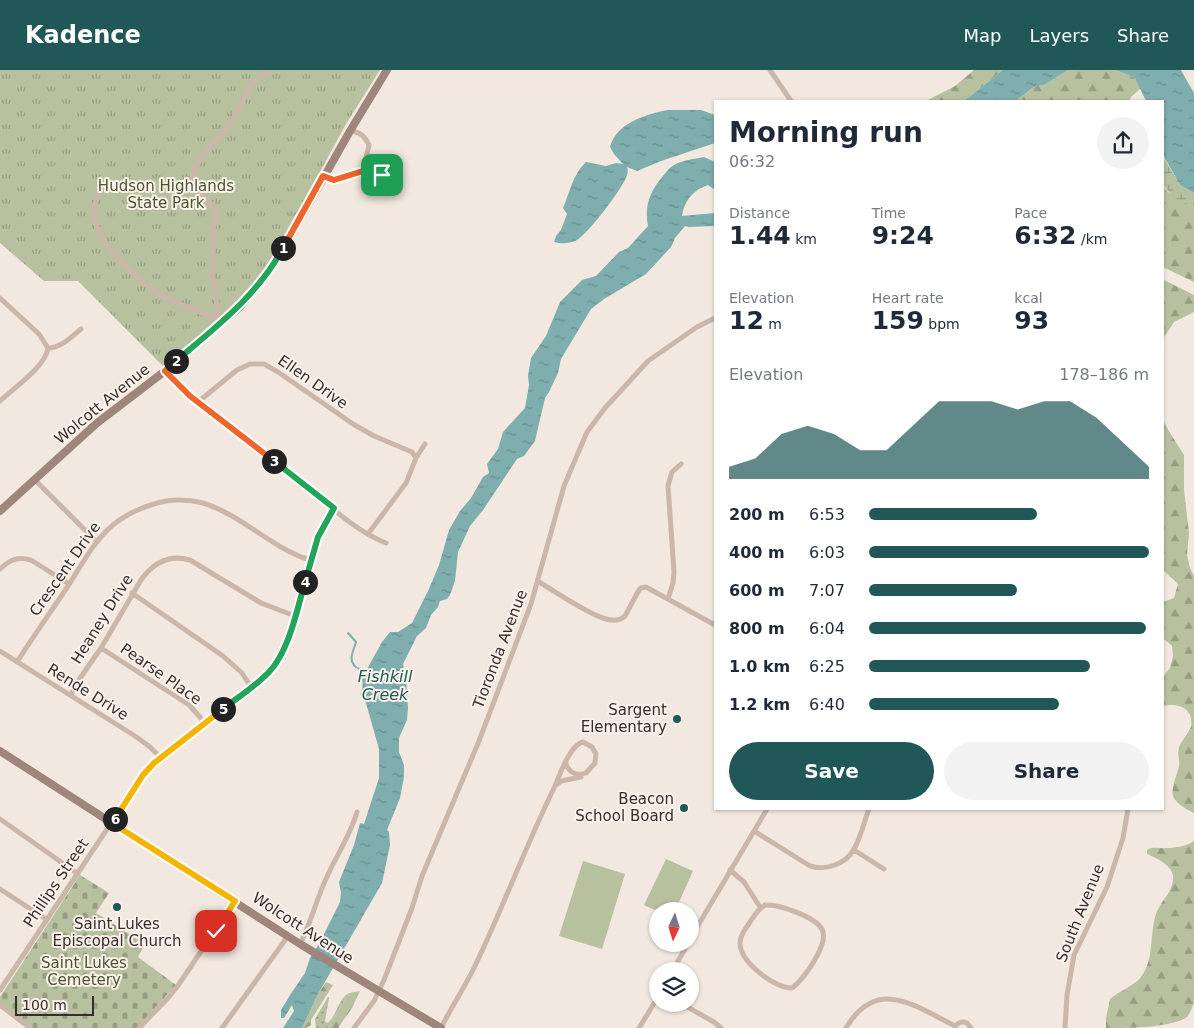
<!DOCTYPE html>
<meta charset="utf-8">
<style>
:root{--surface:#fff;--page:#f2f2f3;--text:#1f2937;--muted:#747a83;--accent:#205858}
body{margin:0;font-family:"DejaVu Sans",sans-serif;background:var(--page);color:var(--text);height:100vh;display:flex;flex-direction:column;font-size:19px;white-space:nowrap}
*{box-sizing:border-box;margin:0}
p{font-size:16px;color:var(--muted)}
.icon{flex:none;width:28px;height:28px;fill:none;stroke:currentColor;stroke-width:2;stroke-linecap:round;stroke-linejoin:round}
.map{position:relative;flex:1;overflow:hidden}
.panel{position:absolute;left:714px;top:30px;width:450px;height:710px;display:flex;flex-direction:column;background:var(--surface);border-radius:0px;box-shadow:0 1px 4px #0004}
.panel>*{flex:none}
.needle{width:32px;rotate:184deg}
.controls{position:absolute;left:649px;top:832px;display:grid;gap:10px}
.controls a{display:grid;place-items:center;width:50px;height:50px;border-radius:50%;background:var(--surface);box-shadow:0 1px 4px #0004;font-size:25px}
.scale{position:absolute;left:15px;bottom:12px;width:79px;box-sizing:border-box;padding-left:5px;border:2px solid #382d2a;border-top:0;font-size:14px;line-height:18px;white-space:nowrap;color:#382d2a;-webkit-text-stroke:4px #faf2eb;paint-order:stroke}
.pin{position:absolute;display:grid;place-items:center;width:42px;height:42px;color:#fff;margin:-21px;border-radius:10px;box-shadow:0 2px 8px #0006}
.km{position:absolute;width:25px;height:25px;margin:-12px;border-radius:50%;background:#222;color:#fff;font-size:14px;line-height:25px;text-align:center}
.round{display:grid;place-items:center;flex:none;width:52px;height:52px;border-radius:26px;background:var(--page)}
.headline{display:flex;align-items:center;justify-content:space-between;height:85px;padding:0 15px}
h1{font-size:28px;font-weight:800;line-height:38px}
.stats{display:grid;grid-template-columns:repeat(3,1fr);gap:8px;height:85px;padding:5px 15px}
.stats div{display:grid;align-content:center}
.stats b{font-size:25px;font-weight:800}
.stats small{font-size:14px;font-weight:400}
.stats p{font-size:14px}
.chart{height:140px;padding:10px 15px}
.chart p{display:flex;justify-content:space-between}
.chart svg{width:100%;height:90px;margin-top:5px;fill:var(--accent);opacity:.7}
.button{display:flex;gap:10px;margin-top:auto;padding:10px 15px}
.button a{flex:1;height:58px;border-radius:30px;background:var(--accent);color:#fff;font-size:20px;font-weight:800;line-height:58px;text-align:center}
.button a+a{background:var(--page);color:var(--text)}
ul{padding:0 15px;list-style:none;font-size:16px}
li{display:grid;grid-template-columns:80px 60px 1fr;align-items:center;height:38px}
li i{height:12px;border-radius:6px;background:var(--accent)}
header{display:flex;align-items:center;gap:30px;box-sizing:border-box;height:70px;padding:0 25px;background:var(--accent);color:#fff}
header strong{font-size:24px}
nav{display:flex;gap:28px;margin-inline-start:auto;font-size:18px}
.map>svg:first-child{display:block}
.grass{fill:url(#grass-dots)}
.forest{fill:url(#forest-firs)}
.wetland{fill:url(#wetland-marsh)}
.cemetery{fill:url(#cemetery-stones)}
.park{fill:url(#park-tufts)}
.pitch{fill:#b7c19f}
.water{fill:url(#water-ripples)}
.lines{fill:none;stroke-linecap:round;stroke-linejoin:round}
.stream{stroke:#7eaead;stroke-width:2}
.street{stroke:#cab7aa;stroke-width:5}
.secondary{stroke:#9e867c;stroke-width:8}
.split-1-casing{stroke:#fff;stroke-width:10}
.split-2-casing{stroke:#fff;stroke-width:10}
.split-3-casing{stroke:#fff;stroke-width:10}
.split-4-casing{stroke:#fff;stroke-width:10}
.split-5-casing{stroke:#fff;stroke-width:10}
.split-6-casing{stroke:#fff;stroke-width:10}
.split-7-casing{stroke:#fff;stroke-width:10}
.split-1{stroke:#f0652b;stroke-width:6}
.split-2{stroke:#22a559;stroke-width:6}
.split-3{stroke:#f0652b;stroke-width:6}
.split-4{stroke:#22a559;stroke-width:6}
.split-5{stroke:#22a559;stroke-width:6}
.split-6{stroke:#f5b400;stroke-width:6}
.split-7{stroke:#f5b400;stroke-width:6}
.poi-dot{fill:#205858;stroke:#faf2eb;stroke-width:2}
.labels{text-anchor:middle;stroke-width:4;stroke-linejoin:round;paint-order:stroke}
.park-label{font-size:15px;fill:#49552e;stroke:#faf2eb}
.street-label{font-size:15px;fill:#382d2a;stroke:#faf2eb}
.poi-label{font-size:15px;fill:#382d2a;stroke:#faf2eb;text-anchor:end}
.water-label{font-size:16px;font-style:italic;fill:#205858;stroke:#faf2eb}
</style>
<header>
<strong>Kadence</strong>
<nav><a>Map</a><a>Layers</a><a>Share</a></nav>
</header>
<div class="map">
<svg width="1194" height="958" viewBox="0 0 1194 958">
<defs>
<pattern id="grass-dots" width="8" height="8" patternUnits="userSpaceOnUse" patternTransform="scale(1.25)"><rect width="8" height="8" fill="#b7c19f"/><path d="M2 2h.1M6 6h.1" fill="none" stroke="#969d82" stroke-width="1.8" stroke-linecap="round"/></pattern>
<pattern id="forest-firs" width="22" height="20" patternUnits="userSpaceOnUse" patternTransform="scale(1.25)"><rect width="22" height="20" fill="#b7c19f"/><path d="M5 1l3.5 6h-7zM16 11l3.5 6h-7z" fill="#969d82"/></pattern>
<pattern id="wetland-marsh" width="20" height="14" patternUnits="userSpaceOnUse" patternTransform="scale(1.25)"><rect width="20" height="14" fill="#b7c19f"/><path d="M1 5h8M5 5V1M11 12h8M15 12V8" fill="none" stroke="#969d82"/></pattern>
<pattern id="cemetery-stones" width="16" height="16" patternUnits="userSpaceOnUse" patternTransform="scale(1.25)"><rect width="16" height="16" fill="#b7c19f"/><path d="M2 7V4a2 2 0 0 1 4 0v3zM10 15v-3a2 2 0 0 1 4 0v3z" fill="#969d82"/></pattern>
<pattern id="park-tufts" width="24" height="20" patternUnits="userSpaceOnUse" patternTransform="scale(1.25)"><rect width="24" height="20" fill="#b7c19f"/><path d="M3 7l-1-3M5 7V3M7 7l1-3M15 17l-1-3M17 17v-4M19 17l1-3" fill="none" stroke="#969d82"/></pattern>
<pattern id="water-ripples" width="26" height="14" patternUnits="userSpaceOnUse" patternTransform="scale(1.25)"><rect width="26" height="14" fill="#7eaead"/><path d="M2 4q2-2 4 0t4 0M15 11q2-2 4 0t4 0" fill="none" stroke="#688e8d"/></pattern>
</defs>
<rect width="100%" height="100%" fill="#f2e8df"/>
<path class="grass" d="M349,923L328,958H316L315,949L328,927L329,928L325,951L327,953C337,947 338,928 349,923Z"/>
<path class="forest" d="M974,0H1003L964,31H926L955,16Z
M1068,0H1116L1135,8L1141,18L1131,27L1129,31H1016L1032,18L1037,16L1044,15Z
M1162,115C1169,125 1182,132 1194,136V212L1163,197Z
M1162,209L1194,225V242L1174,252L1163,269Z
M1162,348L1170,363L1184,385V420L1189,463L1187,485L1190,498L1194,506V743C1188,740 1176,734 1173,726C1171,718 1177,705 1179,696C1180,690 1177,684 1179,677C1182,670 1188,664 1191,657C1194,637 1177,633 1163,636V607L1170,598L1173,586L1172,576L1163,568V532L1174,528L1178,514L1163,500Z
M1194,771V933C1192,937 1190,944 1187,947C1171,958 1127,958 1106,958V948L1110,929C1119,921 1134,916 1141,907C1155,888 1149,865 1156,844C1161,830 1174,822 1173,806C1172,795 1156,788 1147,784V780C1153,776 1160,779 1167,778C1175,778 1187,776 1194,771Z
M326,912L333,915L311,950V955L306,958H302L318,924Z
M360,921L352,938L338,958H328L349,923Z"/>
<path class="wetland" d="M1162,85L1180,115L1194,123V136L1175,129L1163,115Z"/>
<path class="cemetery" d="M80,805L109,823L96,843L145,874L138,887L176,915L137,958H30L0,933V927Z"/>
<path class="park" d="M0,0H380L346,54L302,135L255,217L235,237L164,297L78,211H44L0,173Z"/>
<path class="pitch" d="M666,789L693,801L675,841H657L644,835Z
M583,791L625,804L602,879L559,866Z"/>
<path class="water" d="M1003,0H1068L1044,15L1037,16L1032,18L1016,31H964Z
M1116,0H1181L1182,2L1194,23V123L1180,115L1163,85L1162,31H1146L1135,8Z
M668,40H701L715,45V73L661,91L637,101L627,97C628,100 628,102 627,105C624,117 587,165 577,170C569,174 561,174 554,172L556,166L561,160L567,144L563,138C570,122 573,104 586,92L606,96L616,93L623,94L614,84L610,77C616,53 647,44 668,40Z
M704,87L715,92V120L708,115C693,120 684,131 682,146L715,143V156L689,157L685,156L675,168L671,177L646,204L604,229L591,239L561,289L558,303L549,322L545,328L535,371L524,386L517,389L483,440L470,456L458,482L455,511L450,525L447,529L440,531L438,537L431,545L426,558L417,566L403,594L406,607L408,638L407,650L399,668V682L404,695V707L400,728L387,760L389,762L390,775L382,813L318,924L302,958H283L294,941L292,935L284,948H281V940L292,922L305,903L310,888L320,872L340,832L341,823L339,812L354,775L360,753L364,754L379,708V679L366,633L360,624C366,614 361,604 356,597L367,599L382,572L390,562H398L412,553L428,521L439,495L449,460L460,441L471,428L483,407L489,403L487,394L498,379L503,362L525,338L529,315L528,306L531,288L546,266L560,232L582,210L596,206L619,182L628,178L648,156C644,136 650,121 663,106C666,102 670,97 674,95C683,90 694,89 704,87Z"/>
<g class="lines">
<path class="stream" d="M348,563L356,572C354,580 347,590 356,597"/>
<path class="street" d="M770,0L791,31
M350,61C360,62 364,65 369,75L363,101
M376 113a9 9 0 1 1 18 0a9 9 0 1 1-18 0Z
M324,106L334,110L363,101L370,105L377,115
M99,118C97,127 93,139 95,148C98,174 141,214 163,226C180,235 199,241 216,250
M0,228L39,264L48,278
M218,256L216,250L217,229L214,211L211,205L213,193V157L217,150V142L213,135L194,119L192,115V106L196,96L206,81L231,53L251,15L270,0
M48,278C61,278 71,267 81,259
M165,301C173,309 181,318 189,326C222,355 261,380 296,407C324,430 352,460 386,473
M0,331C14,318 46,296 48,278
M198,332L237,300L250,294H264L278,302L353,354L374,366L412,382L416,388
M34,409L96,471
M368,464L406,413L416,388L425,374
M0,499C10,490 17,486 31,490L69,514
M539,512C558,523 586,543 606,549C613,551 620,551 625,546L639,520L641,518L646,517L715,555
M132,523L223,586L242,603L251,617
M668,529L673,513L674,502L668,416L672,402L681,394
M101,578L189,635L200,647L204,654
M0,581L135,666L150,677L161,688
M17,592C33,567 50,543 66,519C93,478 103,449 154,434C169,429 187,429 203,433C242,445 271,478 310,490
M71,625L76,614L101,578L141,510C153,493 169,484 190,490L261,533L295,546
M556,715L561,711L581,707
M0,749L78,804
M754,761L810,796C826,801 846,794 854,779C861,767 864,752 869,739
M854,780L884,799
M730,800L744,812L760,837
M0,819L46,849
M765,835C779,834 820,848 823,862C827,877 803,910 792,918C774,918 740,892 740,873C740,865 746,858 750,852C754,846 758,839 765,835Z
M690,869L767,739
M300,874C311,853 316,830 326,809C336,786 350,766 357,742
M672,901L688,874
M0,920L143,705L154,693L269,603C298,565 301,513 317,469C321,458 328,448 334,438
M682,934L714,952L721,958
M0,935L30,958
M139,958L168,928L177,917L235,831
M222,958L288,866
M354,958L374,931L384,910L412,838L422,806L479,671L531,534L564,416L587,362L605,338L648,291L697,257L715,248
M441,958C451,938 464,918 474,898C503,838 526,775 555,716C560,704 570,675 583,672L592,677L596,684L595,693L586,703C577,706 570,703 566,695V691
M639,958L658,927
M846,958C877,906 915,936 955,956
M955,958C957,952 962,951 967,953L971,958
M1065,958L1067,925L1074,885L1107,817L1123,768L1128,739"/>
<path class="secondary" d="M0,441L97,353L165,301L240,237L269,201L281,183L350,61L387,0
M0,681L300,874L441,958"/>
</g>
<g class="lines">
<defs>
<path id="split-1" d="M283,178L323,106L334,110L363,101L370,105L376,115L377,109L382,105"/>
<path id="split-2" d="M176,291C216,257 258,225 283,178"/>
<path id="split-3" d="M176,291L165,301L190,326L274,391"/>
<path id="split-4" d="M274,391L334,438L318,467L305,512"/>
<path id="split-5" d="M223,639C238,627 256,616 269,602C289,581 297,540 305,512"/>
<path id="split-6" d="M115,749L143,705L154,693L223,639"/>
<path id="split-7" d="M115,749L112,753L235,831L216,861"/>
</defs>
<use href="#split-1" class="split-1-casing"/>
<use href="#split-2" class="split-2-casing"/>
<use href="#split-3" class="split-3-casing"/>
<use href="#split-4" class="split-4-casing"/>
<use href="#split-5" class="split-5-casing"/>
<use href="#split-6" class="split-6-casing"/>
<use href="#split-7" class="split-7-casing"/>
<use href="#split-1" class="split-1"/>
<use href="#split-2" class="split-2"/>
<use href="#split-3" class="split-3"/>
<use href="#split-4" class="split-4"/>
<use href="#split-5" class="split-5"/>
<use href="#split-6" class="split-6"/>
<use href="#split-7" class="split-7"/>
</g>
<g class="poi-dot">
<circle cx="677" cy="649" r="5"/>
<circle cx="684" cy="738" r="5"/>
<circle cx="117" cy="837" r="5"/>
</g>
<g class="labels">
<g class="park-label">
<text x="166" y="121">Hudson Highlands<tspan x="166" dy="17">State Park</tspan></text>
<text x="84" y="898">Saint Lukes<tspan x="84" dy="17">Cemetery</tspan></text>
</g>
<g class="street-label">
<text transform="translate(313 312) rotate(35)" y="5">Ellen Drive</text>
<text transform="translate(102 334) rotate(-39)" y="5">Wolcott Avenue</text>
<text transform="translate(65 499) rotate(-55)" y="5">Crescent Drive</text>
<text transform="translate(102 549) rotate(-58)" y="5">Heaney Drive</text>
<text transform="translate(500 579) rotate(-69)" y="5">Tioronda Avenue</text>
<text transform="translate(161 604) rotate(35)" y="5">Pearse Place</text>
<text transform="translate(88 622) rotate(32)" y="5">Rende Drive</text>
<text transform="translate(56 813) rotate(-56)" y="5">Phillips Street</text>
<text transform="translate(1080 843) rotate(-68)" y="5">South Avenue</text>
<text transform="translate(303 858) rotate(33)" y="5">Wolcott Avenue</text>
</g>
<g class="poi-label">
<text x="667" y="645">Sargent<tspan x="667" dy="17">Elementary</tspan></text>
<text x="674" y="734">Beacon<tspan x="674" dy="17">School Board</tspan></text>
<text x="117" y="859" text-anchor="middle">Saint Lukes<tspan x="117" dy="17">Episcopal Church</tspan></text>
</g>
<g class="water-label">
<text x="385" y="612">Fishkill<tspan x="385" dy="18">Creek</tspan></text>
</g>
</g>
</svg>
<div class="controls">
<a><svg class="needle" viewBox="-14 -14 28 28"><path d="M0-13l5 13h-10z" fill="#e53935"/><path d="M0 13l5-13h-10z" fill="#747a83"/></svg></a>
<a><svg class="icon" aria-label="layers" viewBox="0 0 24 24"><path d="M12 4l9 5-9 5-9-5zM3 14l9 5 9-5"/></svg></a>
</div>
<div class="scale">100 m</div>
<div class="pin" style="left:382px;top:105px;background:#1e9e55"><svg class="icon" aria-label="arrive" viewBox="0 0 24 24"><path d="M6 21V4h12l-3 4 3 4H6"/></svg></div>
<div class="pin" style="left:216px;top:861px;background:#d93025"><svg class="icon" aria-label="check" viewBox="0 0 24 24"><path d="M5 12l5 5 9-10"/></svg></div>
<b class="km" style="left:283px;top:178px">1</b>
<b class="km" style="left:176px;top:291px">2</b>
<b class="km" style="left:274px;top:391px">3</b>
<b class="km" style="left:305px;top:512px">4</b>
<b class="km" style="left:223px;top:639px">5</b>
<b class="km" style="left:115px;top:749px">6</b>
<section class="panel">
<div class="headline"><div><h1>Morning run</h1><p>06:32</p></div><a class="round"><svg class="icon" aria-label="share" viewBox="0 0 24 24"><path d="M12 15V3M7 8l5-5 5 5M5 13v7h14v-7"/></svg></a></div>
<div class="stats">
<div><p>Distance</p><b>1.44<small> km</small></b></div>
<div><p>Time</p><b>9:24</b></div>
<div><p>Pace</p><b>6:32<small> /km</small></b></div>
</div>
<div class="stats">
<div><p>Elevation</p><b>12<small> m</small></b></div>
<div><p>Heart rate</p><b>159<small> bpm</small></b></div>
<div><p>kcal</p><b>93</b></div>
</div>
<div class="chart"><p><span>Elevation</span>178–186 m</p>
<svg viewBox="0 0 160 44" preserveAspectRatio="none"><path d="M0 44V38L10 34L20 22L30 18L40 22L50 30L60 30L70 18L80 6L90 6L100 6L110 10L120 6L130 6L140 14L150 26L160 38V44z"/></svg>
</div>
<ul>
<li><b>200 m</b>6:53<i style="width:60%"></i></li>
<li><b>400 m</b>6:03<i style="width:100%"></i></li>
<li><b>600 m</b>7:07<i style="width:53%"></i></li>
<li><b>800 m</b>6:04<i style="width:99%"></i></li>
<li><b>1.0 km</b>6:25<i style="width:79%"></i></li>
<li><b>1.2 km</b>6:40<i style="width:68%"></i></li>
</ul>
<div class="button"><a>Save</a><a>Share</a></div>
</section>
</div>
